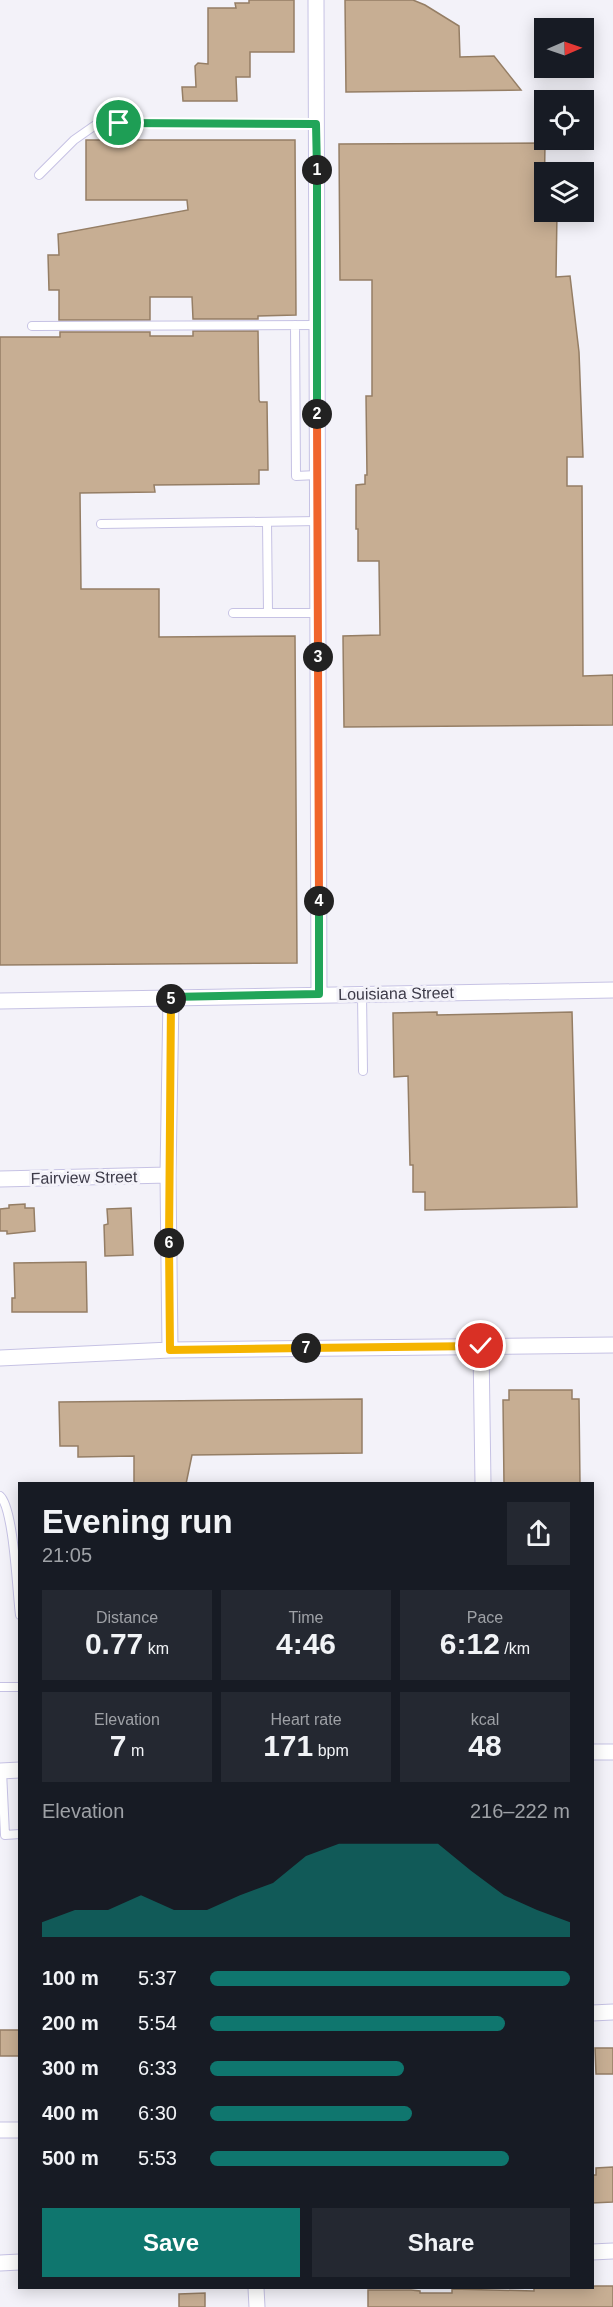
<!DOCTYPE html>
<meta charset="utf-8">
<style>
:root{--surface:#171b24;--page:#242831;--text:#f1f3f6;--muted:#9ea1a6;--accent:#0f766e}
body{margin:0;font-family:Arial,sans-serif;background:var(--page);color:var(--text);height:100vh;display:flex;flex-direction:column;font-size:22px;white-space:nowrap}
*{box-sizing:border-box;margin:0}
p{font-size:20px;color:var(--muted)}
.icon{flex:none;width:33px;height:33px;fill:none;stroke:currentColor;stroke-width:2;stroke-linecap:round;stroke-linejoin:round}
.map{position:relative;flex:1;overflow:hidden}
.side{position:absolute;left:18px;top:1482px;width:576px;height:807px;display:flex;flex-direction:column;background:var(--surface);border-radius:0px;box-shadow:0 3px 15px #0003}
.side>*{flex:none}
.needle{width:39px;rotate:88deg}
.controls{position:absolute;left:534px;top:18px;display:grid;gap:12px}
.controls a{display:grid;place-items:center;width:60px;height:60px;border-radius:0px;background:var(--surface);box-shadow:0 3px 15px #0003;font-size:30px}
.pin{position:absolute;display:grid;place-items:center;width:51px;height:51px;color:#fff;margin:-26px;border:3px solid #fff;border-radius:50%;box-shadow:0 2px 6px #0007}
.km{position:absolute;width:30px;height:30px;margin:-15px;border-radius:50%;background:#222;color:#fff;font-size:16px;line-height:30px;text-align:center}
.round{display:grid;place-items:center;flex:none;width:63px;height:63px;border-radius:0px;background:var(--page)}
.headline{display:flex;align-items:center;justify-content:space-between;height:102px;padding:0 24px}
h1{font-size:33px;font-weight:800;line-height:45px}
.stats{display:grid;grid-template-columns:repeat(3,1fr);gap:9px;height:102px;padding:6px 24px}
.stats div{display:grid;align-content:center;border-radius:0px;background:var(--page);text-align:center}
.stats b{font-size:30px;font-weight:800}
.stats small{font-size:16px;font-weight:400}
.stats p{font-size:16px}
.chart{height:168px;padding:12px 24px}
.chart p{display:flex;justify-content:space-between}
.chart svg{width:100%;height:108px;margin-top:6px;fill:var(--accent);opacity:.7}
.action{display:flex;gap:12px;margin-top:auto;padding:12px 24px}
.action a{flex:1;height:69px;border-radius:0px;background:var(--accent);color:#fff;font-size:24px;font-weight:800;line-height:69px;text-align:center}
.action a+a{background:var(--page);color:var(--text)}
ul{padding:0 24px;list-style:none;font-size:20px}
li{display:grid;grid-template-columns:96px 72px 1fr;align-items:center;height:45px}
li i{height:15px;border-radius:8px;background:var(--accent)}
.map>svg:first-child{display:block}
.building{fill:#c7ae93;stroke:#957e65;stroke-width:1.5}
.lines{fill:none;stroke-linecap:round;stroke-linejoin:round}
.service-casing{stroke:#c6c2e4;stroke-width:10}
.minor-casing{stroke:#c6c2e4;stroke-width:17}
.service{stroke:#fff;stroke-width:8}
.minor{stroke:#fff;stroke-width:15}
.split-1-casing{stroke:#fff;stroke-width:12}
.split-2-casing{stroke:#fff;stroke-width:12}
.split-3-casing{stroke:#fff;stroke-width:12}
.split-4-casing{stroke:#fff;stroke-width:12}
.split-5-casing{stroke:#fff;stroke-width:12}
.split-6-casing{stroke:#fff;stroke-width:12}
.split-7-casing{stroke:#fff;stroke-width:12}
.split-8-casing{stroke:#fff;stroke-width:12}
.split-1{stroke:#22a559;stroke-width:8}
.split-2{stroke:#22a559;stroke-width:8}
.split-3{stroke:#f0652b;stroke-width:8}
.split-4{stroke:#f0652b;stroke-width:8}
.split-5{stroke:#22a559;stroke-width:8}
.split-6{stroke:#f5b400;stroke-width:8}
.split-7{stroke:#f5b400;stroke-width:8}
.split-8{stroke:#f5b400;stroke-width:8}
.labels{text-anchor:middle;stroke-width:6;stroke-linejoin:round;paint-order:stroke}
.street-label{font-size:16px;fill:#3c3a48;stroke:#f3f2f9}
</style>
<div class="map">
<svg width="613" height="2307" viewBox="0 0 613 2307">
<rect width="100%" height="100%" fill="#f3f2f9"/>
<path class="building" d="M249,0H294V52H250V77H236L237,101H183L182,87H196L195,66L198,63L208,64V8H236L235,3H249Z
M345,0H413L425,5L459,26L460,57L494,56L521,90L346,92Z
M86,140H295L296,315L258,316V319H193L192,297H150V320H59V290H49L48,255H59L58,234L188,210L187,200H86Z
M545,143L544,212H557L556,277L570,276L579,352L583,457H567V486H582L583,676L613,675V725L344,727L343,636L380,635L379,561H358V529H356V485L365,484V475H367L366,396H372V280H340L339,144Z
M193,331H258L259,400L260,402H267L268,470H259V484L154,485L155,492L80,493L81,589H159V637L295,636L297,963L0,965V337H60V332H150V336H193Z
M437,1012V1015L572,1012L577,1207L425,1210V1192H413V1165H410L408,1076L394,1077L393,1013Z
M25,1204V1208H34L35,1231L7,1234V1231H0V1209L9,1208V1205Z
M131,1208L133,1255L105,1256L104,1225L108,1224L107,1209Z
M86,1262L87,1312H12V1298H15L14,1263Z
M509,1390H572V1399H579L580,1484H504L503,1400H509Z
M362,1399V1453L192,1455L186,1484H134V1456L78,1457V1446H60L59,1402Z
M0,2030H19V2056H0Z
M595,2048H613V2074H596Z
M613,2167V2202L592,2203V2175H596V2168Z
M597,2286H613V2307H368V2290H411L420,2291V2293H452V2289L534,2291V2288Z
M205,2293V2307H179V2294Z"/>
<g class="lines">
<defs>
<path id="service" d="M39,175L74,140L94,126L119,123L316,124
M295,325L296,476L317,475
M32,326L317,325
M267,522L268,612
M101,524L318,521
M233,613H318
M362,994L363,1071
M0,1496C14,1508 17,1593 20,1615
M0,1687H20
M2,1771L5,1835L20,1834"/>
<path id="minor" d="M316,0L319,994
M0,1001L613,990
M0,1179L168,1175
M481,1346L483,1484
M170,1350L168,1175L171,997
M0,1358L170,1350L613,1345
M592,1752H613
M0,1771L20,1770
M592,2013L613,2012
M0,2130H20
M592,2252L613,2251
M0,2263L20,2262
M256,2288L257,2307"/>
</defs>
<use href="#service" class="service-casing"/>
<use href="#minor" class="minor-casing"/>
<use href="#service" class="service"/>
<use href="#minor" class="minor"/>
</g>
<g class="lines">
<defs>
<path id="split-1" d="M119,123L316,124L317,170"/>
<path id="split-2" d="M317,170V414"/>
<path id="split-3" d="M317,414L318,657"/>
<path id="split-4" d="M318,657L319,901"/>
<path id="split-5" d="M171,999V997L319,994V901"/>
<path id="split-6" d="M169,1243L171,999"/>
<path id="split-7" d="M169,1243L170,1350L306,1348"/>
<path id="split-8" d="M306,1348L481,1346"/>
</defs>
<use href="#split-1" class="split-1-casing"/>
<use href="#split-2" class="split-2-casing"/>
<use href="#split-3" class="split-3-casing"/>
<use href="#split-4" class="split-4-casing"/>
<use href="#split-5" class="split-5-casing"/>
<use href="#split-6" class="split-6-casing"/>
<use href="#split-7" class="split-7-casing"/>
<use href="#split-8" class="split-8-casing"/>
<use href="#split-1" class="split-1"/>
<use href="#split-2" class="split-2"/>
<use href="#split-3" class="split-3"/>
<use href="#split-4" class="split-4"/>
<use href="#split-5" class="split-5"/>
<use href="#split-6" class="split-6"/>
<use href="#split-7" class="split-7"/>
<use href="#split-8" class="split-8"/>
</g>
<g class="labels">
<g class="street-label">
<text transform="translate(396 993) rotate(-1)" y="6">Louisiana Street</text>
<text transform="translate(84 1177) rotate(-1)" y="6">Fairview Street</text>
</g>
</g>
</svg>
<div class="controls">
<a><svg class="needle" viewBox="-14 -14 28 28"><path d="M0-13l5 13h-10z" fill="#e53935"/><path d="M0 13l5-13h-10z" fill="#9ea1a6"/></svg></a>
<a><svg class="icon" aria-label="locate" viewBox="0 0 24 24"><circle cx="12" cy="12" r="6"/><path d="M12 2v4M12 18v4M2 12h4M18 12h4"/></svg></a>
<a><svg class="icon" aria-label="layers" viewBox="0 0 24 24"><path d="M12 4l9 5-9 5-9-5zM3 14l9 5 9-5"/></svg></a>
</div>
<div class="pin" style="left:119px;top:123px;background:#1e9e55"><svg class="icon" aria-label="arrive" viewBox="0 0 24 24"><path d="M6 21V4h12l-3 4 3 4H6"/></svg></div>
<div class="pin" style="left:481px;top:1346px;background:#d93025"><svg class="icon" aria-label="check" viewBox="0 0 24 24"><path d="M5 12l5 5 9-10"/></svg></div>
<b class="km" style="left:317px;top:170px">1</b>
<b class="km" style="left:317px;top:414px">2</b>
<b class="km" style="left:318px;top:657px">3</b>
<b class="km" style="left:319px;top:901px">4</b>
<b class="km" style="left:171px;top:999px">5</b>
<b class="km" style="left:169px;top:1243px">6</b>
<b class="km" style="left:306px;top:1348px">7</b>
<section class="side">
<div class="headline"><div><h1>Evening run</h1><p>21:05</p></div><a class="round"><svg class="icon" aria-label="share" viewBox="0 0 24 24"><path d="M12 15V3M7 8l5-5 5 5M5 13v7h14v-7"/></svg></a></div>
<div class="stats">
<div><p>Distance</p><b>0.77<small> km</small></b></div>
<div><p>Time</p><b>4:46</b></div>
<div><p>Pace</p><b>6:12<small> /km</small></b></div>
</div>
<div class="stats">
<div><p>Elevation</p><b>7<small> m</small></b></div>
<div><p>Heart rate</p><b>171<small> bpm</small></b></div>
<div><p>kcal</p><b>48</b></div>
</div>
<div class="chart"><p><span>Elevation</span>216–222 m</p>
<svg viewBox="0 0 160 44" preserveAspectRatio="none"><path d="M0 44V38L10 33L20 33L30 27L40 33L50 33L60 27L70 22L80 11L90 6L100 6L110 6L120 6L130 17L140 27L150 33L160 38V44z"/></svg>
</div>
<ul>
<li><b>100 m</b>5:37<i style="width:100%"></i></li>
<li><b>200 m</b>5:54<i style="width:82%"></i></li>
<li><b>300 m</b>6:33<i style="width:54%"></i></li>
<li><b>400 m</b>6:30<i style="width:56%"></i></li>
<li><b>500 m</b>5:53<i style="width:83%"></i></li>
</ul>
<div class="action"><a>Save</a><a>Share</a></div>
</section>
</div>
